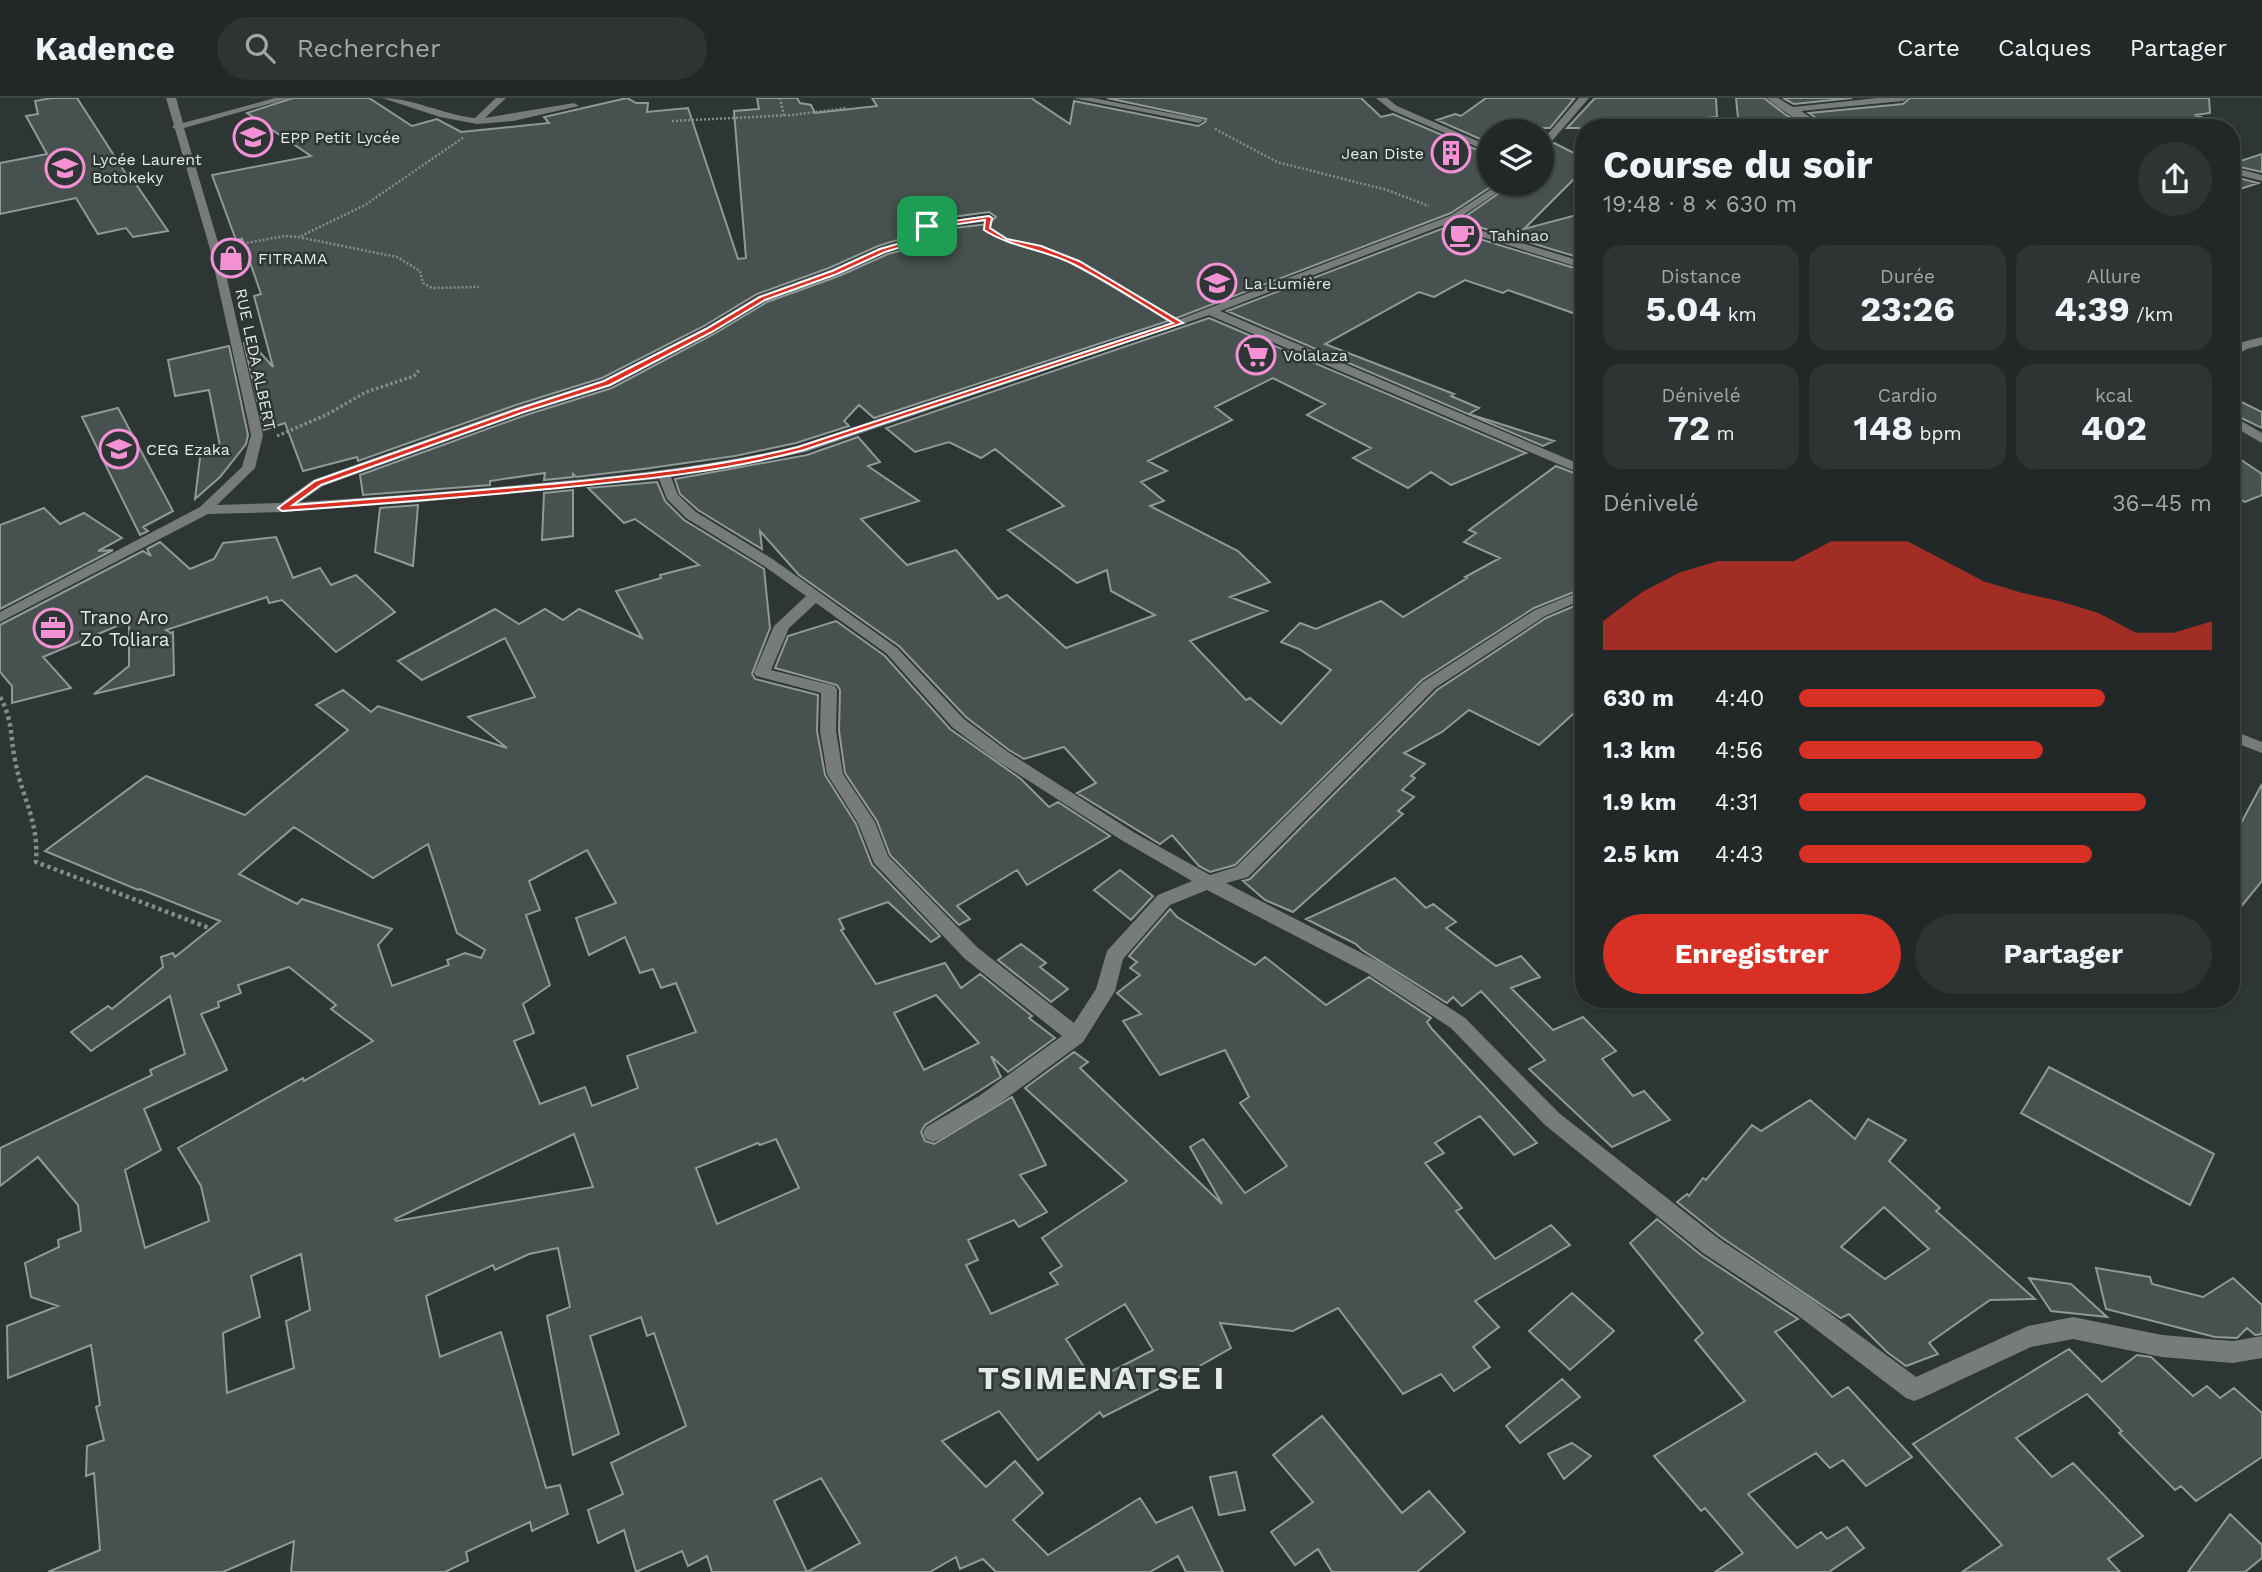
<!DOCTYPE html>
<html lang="fr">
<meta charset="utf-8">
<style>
:root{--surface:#222828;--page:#2e3434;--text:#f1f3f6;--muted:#a2a6a8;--line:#3f4445;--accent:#d93025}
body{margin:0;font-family:"Work Sans",sans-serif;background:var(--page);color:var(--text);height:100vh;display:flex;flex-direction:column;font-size:26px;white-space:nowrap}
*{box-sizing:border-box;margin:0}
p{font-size:23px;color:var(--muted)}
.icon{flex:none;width:38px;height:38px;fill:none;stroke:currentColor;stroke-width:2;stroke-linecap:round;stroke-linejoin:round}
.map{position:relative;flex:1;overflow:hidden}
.panel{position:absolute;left:1575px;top:21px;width:665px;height:889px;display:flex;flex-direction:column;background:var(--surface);border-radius:28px;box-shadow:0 2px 5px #0004,0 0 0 2px var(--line)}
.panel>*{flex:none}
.controls{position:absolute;left:1477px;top:21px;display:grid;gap:14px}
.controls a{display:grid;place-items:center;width:77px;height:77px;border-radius:50%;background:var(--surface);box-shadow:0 2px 5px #0004,0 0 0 2px var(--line);font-size:35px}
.pin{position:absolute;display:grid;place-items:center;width:60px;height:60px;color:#fff;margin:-30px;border-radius:14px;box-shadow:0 4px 10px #0006}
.round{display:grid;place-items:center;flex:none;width:74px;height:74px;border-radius:37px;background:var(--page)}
.overview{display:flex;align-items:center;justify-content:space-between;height:119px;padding:0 28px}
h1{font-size:38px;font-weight:700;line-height:52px}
.metrics{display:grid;grid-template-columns:repeat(3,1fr);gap:10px;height:119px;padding:7px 28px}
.metrics div{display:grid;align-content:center;border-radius:18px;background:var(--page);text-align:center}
.metrics b{font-size:35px;font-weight:700}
.metrics small{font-size:19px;font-weight:400}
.metrics p{font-size:19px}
.chart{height:196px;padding:14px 28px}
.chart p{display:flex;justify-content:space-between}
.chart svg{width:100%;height:126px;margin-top:7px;fill:var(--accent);opacity:.7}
.button{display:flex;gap:14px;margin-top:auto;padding:14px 28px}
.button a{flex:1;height:80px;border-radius:42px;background:var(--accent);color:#fff;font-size:28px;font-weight:700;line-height:80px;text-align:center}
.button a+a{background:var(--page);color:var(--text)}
ul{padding:0 28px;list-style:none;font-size:23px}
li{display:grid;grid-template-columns:112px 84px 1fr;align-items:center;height:52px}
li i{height:18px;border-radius:9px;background:var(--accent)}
header{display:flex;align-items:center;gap:42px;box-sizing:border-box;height:98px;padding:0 35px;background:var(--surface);border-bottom:2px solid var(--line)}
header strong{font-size:33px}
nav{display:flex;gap:38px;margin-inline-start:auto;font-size:24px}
.search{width:490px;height:63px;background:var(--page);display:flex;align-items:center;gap:18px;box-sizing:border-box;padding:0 24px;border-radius:38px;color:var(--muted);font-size:26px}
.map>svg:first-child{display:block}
.building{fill:#475150;stroke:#8e9998;stroke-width:2;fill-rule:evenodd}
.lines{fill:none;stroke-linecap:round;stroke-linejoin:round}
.path-far2{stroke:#858c8c;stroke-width:2.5;stroke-dasharray:2 2;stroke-linecap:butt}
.path-far1{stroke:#858c8c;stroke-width:3.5;stroke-dasharray:2.5 2.5;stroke-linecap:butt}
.path{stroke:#858c8c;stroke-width:4.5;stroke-dasharray:3.5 3.5;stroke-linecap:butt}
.minor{fill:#777c7b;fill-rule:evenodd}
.route{fill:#d93025;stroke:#fff;stroke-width:2;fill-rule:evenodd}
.labels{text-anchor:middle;stroke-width:5;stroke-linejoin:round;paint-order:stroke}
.far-poi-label{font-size:16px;fill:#e4e9e9;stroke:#2d3635;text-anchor:start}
.far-street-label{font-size:16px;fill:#e4e9e9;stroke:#2d3635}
.poi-label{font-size:19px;fill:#e4e9e9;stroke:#2d3635;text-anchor:start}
.near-district-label{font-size:32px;font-weight:bold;letter-spacing:2px;fill:#e4e9e9;stroke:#2d3635}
</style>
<header>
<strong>Kadence</strong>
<div class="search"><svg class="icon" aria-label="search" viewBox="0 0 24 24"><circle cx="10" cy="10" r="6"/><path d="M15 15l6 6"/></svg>Rechercher</div>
<nav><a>Carte</a><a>Calques</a><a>Partager</a></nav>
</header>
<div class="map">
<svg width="2262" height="1474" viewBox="0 0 2262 1474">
<rect width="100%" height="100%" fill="#2d3635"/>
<path class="building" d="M52,0H77L126,76H129L168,133L133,139L126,130L98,136L76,100L0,116V65L47,56L26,18L38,16L35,3Z
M293,0H369L412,28L437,21L461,34L549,25L544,19L627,0L636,5H648L647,14L688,10L738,161L746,160L734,13L759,11L757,0H797L800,5L811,7L815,15L877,8L872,0H1031L1070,26L1074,3L1198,28L1205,24L1206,21L1107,0H1361L1381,19L1393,16L1489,57V86H1495L1451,115L1174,221L874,320L859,307L844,323L849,328L796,345L735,358L643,371L576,379L573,376V379L544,382L545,375L490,383V387L363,397L360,377L526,317L612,290L714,236L767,204L839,178L888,156L934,144L936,132L989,126L996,119L989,114L923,123L920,135L878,148L829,170L757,196L704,228L602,280L516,307L358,363L357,359L303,373L285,325L264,332L244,245L251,244L273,269L254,198L261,196L242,141L236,142L212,77L311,58L247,15Z
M1486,0H1567L1574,1L1550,30H1523L1530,33H1489V45L1437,22L1455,16L1461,18Z
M1595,0H1716L1717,19L1637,26L1634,30H1567Z
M1736,0H1764L1786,17L1810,30H1739Z
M1783,0H1852L1794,6Z
M1910,0H2209L2210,15L2195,17L2220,26V30H1830L1809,15L1903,6Z
M1554,45L1584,60V71L1524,131L1584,115V161L1459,123L1512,86H1542V54Z
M2262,56V74L2231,67V66Z
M2231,78L2258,85L2231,94Z
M1444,130L1584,173V219L1508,192L1503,195L1465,182L1434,199L1419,194L1325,246L1454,296L1451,298L1479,310L1469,316L1554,343L1543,348L1227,213Z
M1209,220L1526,355L1451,387L1431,374L1408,390L1353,360L1371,350L1307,317L1325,306L1273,280L1215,309L1232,322L1148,363L1167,373L1141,384L1164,403L1150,408L1238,453L1270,484L1230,499L1267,513L1190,543L1246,602L1250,600L1281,626L1331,572L1299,551L1281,544L1300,525L1316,531L1381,503L1403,519L1467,480L1465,479L1500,460L1464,444L1476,435L1469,432L1556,368L1584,379V490L1534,510L1422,582L1235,767L1210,774L1199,768L1172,737L1160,746L1077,695L1096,685L1064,649L1024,661L1009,652L966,619L899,548L799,477L760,433L762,451L698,412L680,396L675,381L807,357L858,339L880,364L868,368L919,403L861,421L907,467L956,452L998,501L1007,497L1066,550L1155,517L1111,493L1107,472L1077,485L1008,432L1064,408L995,351L981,360L949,344L915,354L886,330Z
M229,248L248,337L246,346L220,379L195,401L201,352L220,348L209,292L175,298L168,262Z
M2231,299L2262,314V330L2231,315Z
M118,310L173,413L143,429L148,433L140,437L82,319Z
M2231,355L2262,376V397L2245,404L2231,397Z
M657,384L665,403L684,422L764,471L770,530L752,576L755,581L818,597L817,633L825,677L856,726L872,767L940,838L931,844L888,804L839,821L844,831L841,832L876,886L945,865L961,890L980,876L1032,918L1029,920L1055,940L1008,974L991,958L1001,979L925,1027L921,1034L925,1043L934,1046L1012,999L1046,1067L1020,1077L1047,1114L1019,1129L1014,1122L968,1142L978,1162L966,1167L991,1216L1058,1186L1050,1175L1062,1168L1042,1140L1127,1083L1025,990L1074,954L1088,964L1080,970L1222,1106L1190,1049L1203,1041L1245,1095L1287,1068L1240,1005L1249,999L1225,952L1160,977L1123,923L1141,916L1117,895L1140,877L1130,870L1137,864L1129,858L1170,811L1177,819L1255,867L1265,859L1326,907L1369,879L1431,920L1427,924L1432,931L1537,1045L1514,1057L1480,1018L1435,1045L1444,1055L1425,1065L1462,1110L1456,1113L1495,1161L1551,1127L1570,1147L1475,1203L1499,1229L1473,1249L1490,1269L1454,1293L1441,1276L1403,1296L1338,1210L1293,1233L1220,1225L1231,1250L1164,1288L1103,1319L1100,1314L1038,1362L999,1313L942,1343L986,1389L1015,1363L1043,1395L1013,1422L1048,1457L1140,1400L1156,1425L1192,1409L1223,1474H1186L1178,1458L1150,1474H996L983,1461L960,1471L956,1459L930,1474H807L860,1445L821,1380L774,1403L807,1474H712L707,1458L688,1468L682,1453L636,1474L624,1432L598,1445L588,1412L623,1396L611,1365L686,1328L654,1235L647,1238L641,1219L590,1238L619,1336L573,1357L547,1218L570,1209L558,1150L529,1156L495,1172L493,1167L426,1198L440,1259L501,1234L546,1390L560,1387L568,1416L532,1433L530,1424L466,1454L468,1463L445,1474H291L294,1443L223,1474H48L100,1452L94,1375L86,1378L87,1348L104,1342L96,1309L100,1307L91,1247L8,1280L7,1228L58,1208L31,1199L25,1165L59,1149L58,1142L81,1133L78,1107L38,1059L0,1088V1050L152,977L150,972L185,956L170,898L91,953L71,934L108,908L112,911L163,869L161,859L173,855L175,859L220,823L140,791L138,792L45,753L146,678L245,717L348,632L316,607L343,592L371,614L378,608L507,650L468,619L535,599L505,540L422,582L398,563L495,511L519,526L545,511L563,522L579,511L642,540L616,493L661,480L660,477L699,467L635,421L624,425L588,390ZM294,729L373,780L428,746L457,835L485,852L481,860L465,855L447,862L449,867L392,888L378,847L392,831L302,801L297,806L239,776ZM587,752L616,805L576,820L589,857L625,839L640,875L653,871L661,890L676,885L696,934L627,958L638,990L592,1008L585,989L540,1006L514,943L534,935L523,906L550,887L526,817L540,812L529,783ZM289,869L336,907L331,911L373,943L304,983L303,980L178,1050L201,1088L209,1123L145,1150L125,1072L161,1052L144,1011L227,972L201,916L219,909L218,904L241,895L238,887ZM936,897L979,945L924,972L894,915ZM574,1036L593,1089L396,1123L395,1121ZM776,1041L799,1090L717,1126L696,1070L758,1045L760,1047ZM301,1156L310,1212L286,1223L294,1270L227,1295L223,1235L260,1219L251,1178ZM1125,1206L1153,1252L1093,1283L1066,1241Z
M573,392V438L542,442L544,395Z
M418,407L413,468L375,454L380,410Z
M44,410L60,426L84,415L122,440L98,453L113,452L0,511V427Z
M276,439L293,480L320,470L331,487L356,477L395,514L336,554L282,502L269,505L267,499L166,532L171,535L173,534L174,577L94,596L129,568V523L43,559L71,590L12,605V588L0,574V527L143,453L151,458L147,451L160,444L190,471L214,461L223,445Z
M1584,504V606L1539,647L1469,612L1442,634L1404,655L1425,666L1411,678L1415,680L1402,692L1414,699L1398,713L1403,716L1293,814L1265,802L1243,783L1250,781L1437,592L1546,520Z
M836,523L885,558L950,631L1021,681L1049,709L1058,704L1110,738L1027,787L1017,772L957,808L970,821L959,827L890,757L877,723L845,675L839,633L840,592L837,587L775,570L788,538Z
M2262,686V783L2231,821V723L2240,727Z
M1120,772L1153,798L1131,822L1094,792Z
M1395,780L1426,810L1433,806L1456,824L1446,830L1496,868L1521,858L1540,879L1511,890L1553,932L1583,919L1616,953L1602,961L1633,998L1644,993L1670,1022L1612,1049L1529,971L1545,962L1481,893L1462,908L1453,899L1447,905L1362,852L1356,846L1306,821Z
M1021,846L1046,865L1040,869L1068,891L1051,904L998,862Z
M2049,969L2214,1056L2190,1107L2021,1015Z
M1810,1002L1855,1041L1868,1021L1906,1042L1889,1063L1940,1110L1936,1113L2035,1201L1990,1202L1929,1245L1938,1256L1906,1268L1887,1254L1849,1216L1841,1220L1721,1139L1677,1104L1687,1096L1689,1098L1703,1080L1706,1082L1752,1027L1761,1033ZM1884,1109L1929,1151L1885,1181L1841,1149Z
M1657,1121L1701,1157L1798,1221L1775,1234L1832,1299L1848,1289L1912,1359L1866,1388L1843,1362L1830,1370L1816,1355L1748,1396L1797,1450L1821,1434L1827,1441L1847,1429L1864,1450L1829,1474H1715L1743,1455L1705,1410L1701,1413L1654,1358L1745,1303L1695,1242L1703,1235L1630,1145Z
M2096,1170L2150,1179L2152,1186L2203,1199L2233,1180L2262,1207V1236L2255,1237L2247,1230L2237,1240L2215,1239L2106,1211Z
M2029,1180L2071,1186L2107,1219L2051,1213Z
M1572,1195L1614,1233L1570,1272L1529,1233Z
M2069,1251L2102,1284L2137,1257L2151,1259L2193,1298L2207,1288L2220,1300L2234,1290L2262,1315V1359L2196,1403L2181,1388L2175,1392L2119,1335L2122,1333L2087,1296L2016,1340L2052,1379L2073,1365L2143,1438L2108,1461L2120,1474H1962L2002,1447L1913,1346Z
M1562,1281L1580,1299L1520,1345L1506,1328Z
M1322,1318L1402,1415L1429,1393L1465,1434L1417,1474H1332L1318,1451L1295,1467L1271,1434L1313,1404L1273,1357Z
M1572,1345L1591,1358L1564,1381L1548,1356Z
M1236,1374L1245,1412L1219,1417L1210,1379Z
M2230,1416L2262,1447V1460L2245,1474H2188Z"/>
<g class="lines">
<path class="path-far2" d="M780,0L784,18
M672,23L793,17L846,10
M1215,31L1277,64L1387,92L1429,108
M995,136C1014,147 1040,150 1062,159C1095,173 1126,194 1157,212
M301,138L365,107L464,39
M235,147L285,138L298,139L397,159L420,173L423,185L432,190L479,189"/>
<path class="path-far1" d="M277,338L326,317L366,294L414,278L419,272"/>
<path class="path" d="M0,599C13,622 10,638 15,662C22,701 39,722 36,764L209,830"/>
<path class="minor" d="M166,0H176L183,25L275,0H290L184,30L220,151L263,337L255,370L217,407L281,405L313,382L517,309L603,282L705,230L758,198L830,172L879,150L923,137V126L989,117L994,120L989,123L933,130V141L887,154L838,176L766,202L713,234L611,288L525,315L323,388L300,404C384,399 467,392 550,384C633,376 716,367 797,348L1175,223L1452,117L1499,86H1510L1453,124L1584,164V171L1444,127L1220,213L1584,368V377L1209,217L806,354L739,368L671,379L678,397L696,414L774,462L897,550L964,621L1008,654L1135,735L1210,777L1236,769L1423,584L1535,512L1584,492V501L1545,518L1435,590L1248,779L1226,785L1381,865L1465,920L1559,1015L1719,1141L1812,1202L1916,1279L2028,1228L2073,1219L2162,1237L2233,1243L2262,1238V1260L2233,1265L2162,1259L2073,1241L2031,1249L1922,1300L1914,1303L1906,1300L1796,1216L1703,1155L1545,1027L1451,930L1367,875L1207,792L1170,807L1123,861L1115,893L1083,944L993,1010L940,1041L933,1044L926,1041L923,1035L926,1029L979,998L1062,938L964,860L874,765L858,725L827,676L820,633L821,595L756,578L754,575L774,528L806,498L764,468L686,420L667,401L659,381L420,404L283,414L208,416L0,524V514L200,409L242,369L251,337L210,151L175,31L172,29L174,27ZM816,505L887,556L952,629L996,662L1123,743L1192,783L1158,797L1107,853L1096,891L1074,925L978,850L888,758L875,724L843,676L836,633L837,592L835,588L771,572L789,530Z
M382,0C414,0 443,17 475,20L496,0H506L485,20L574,5L579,8L513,23L477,26L440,19Z
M1073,0H1093L1204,22L1199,25Z
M1376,0H1387L1397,8L1489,48V54L1391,12Z
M1579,0H1589L1545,51L1542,52V43Z
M1767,0H1778L1793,9L1877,0H1908L1903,3L1801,13L1827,30C1806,30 1782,13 1767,0Z
M2231,69L2262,77V83L2231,75Z
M2262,239V247L2247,251L2231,260V250L2239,245Z
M2231,317L2262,335V345L2231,327Z
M2231,632L2262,644V655L2231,643Z"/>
</g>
<path class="route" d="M989,118L992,120L990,130L1007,141L1041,148L1079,163L1183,225L804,352C726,373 648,381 568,389C473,399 378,406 282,413L278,410L315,383L518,311L604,283L706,231L760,199L832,173L880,151L925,138V127ZM985,122L984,132C1012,150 1045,151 1075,167C1108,184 1140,205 1173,225L798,349C723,368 647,376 571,384C478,393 386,400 293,407L321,387L524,314L610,287L712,234L765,202L837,176L885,154L931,140V130Z"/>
<defs>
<symbol id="school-ring" viewBox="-11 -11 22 22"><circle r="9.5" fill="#2d3635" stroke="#f491d4" stroke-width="1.5"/><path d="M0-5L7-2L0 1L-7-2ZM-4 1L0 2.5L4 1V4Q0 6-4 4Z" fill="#f491d4"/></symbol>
<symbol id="building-ring" viewBox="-11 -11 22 22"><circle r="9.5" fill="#2d3635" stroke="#f491d4" stroke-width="1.5"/><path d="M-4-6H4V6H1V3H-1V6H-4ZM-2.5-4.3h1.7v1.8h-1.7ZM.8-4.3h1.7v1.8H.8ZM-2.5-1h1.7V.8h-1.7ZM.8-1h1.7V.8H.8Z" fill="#f491d4"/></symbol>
<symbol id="cafe-ring" viewBox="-11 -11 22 22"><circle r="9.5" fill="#2d3635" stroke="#f491d4" stroke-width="1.5"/><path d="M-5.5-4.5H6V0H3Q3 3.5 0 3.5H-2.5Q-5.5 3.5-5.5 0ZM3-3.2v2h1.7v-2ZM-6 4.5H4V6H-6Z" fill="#f491d4"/></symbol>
<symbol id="shop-ring" viewBox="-11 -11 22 22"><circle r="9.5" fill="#2d3635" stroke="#f491d4" stroke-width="1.5"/><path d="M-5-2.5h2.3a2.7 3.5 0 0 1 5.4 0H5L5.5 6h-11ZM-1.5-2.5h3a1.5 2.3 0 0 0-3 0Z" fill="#f491d4"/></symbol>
<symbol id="supermarket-ring" viewBox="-11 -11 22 22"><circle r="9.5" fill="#2d3635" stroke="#f491d4" stroke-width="1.5"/><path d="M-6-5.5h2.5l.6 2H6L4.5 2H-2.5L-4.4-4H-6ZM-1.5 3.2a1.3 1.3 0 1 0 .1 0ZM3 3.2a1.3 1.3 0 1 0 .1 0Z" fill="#f491d4"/></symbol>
<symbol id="office-ring" viewBox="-11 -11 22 22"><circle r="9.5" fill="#2d3635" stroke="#f491d4" stroke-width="1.5"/><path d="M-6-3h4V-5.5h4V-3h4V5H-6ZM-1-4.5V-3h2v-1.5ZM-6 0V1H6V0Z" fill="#f491d4"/></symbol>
</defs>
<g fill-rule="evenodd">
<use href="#school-ring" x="231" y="17" width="44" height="44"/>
<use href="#building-ring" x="1429" y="33" width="44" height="44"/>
<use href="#school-ring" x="43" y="48" width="44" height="44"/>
<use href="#cafe-ring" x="1440" y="115" width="44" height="44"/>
<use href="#shop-ring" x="209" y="138" width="44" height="44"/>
<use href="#school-ring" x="1195" y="163" width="44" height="44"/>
<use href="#supermarket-ring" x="1234" y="235" width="44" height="44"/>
<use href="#school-ring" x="97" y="329" width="44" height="44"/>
<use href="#office-ring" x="31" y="508" width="44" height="44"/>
</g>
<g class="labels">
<g class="far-poi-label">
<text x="280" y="45">EPP Petit Lycée</text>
<text x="1424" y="61" text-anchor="end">Jean Diste</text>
<text x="92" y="67">Lycée Laurent<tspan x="92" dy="18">Botokeky</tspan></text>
<text x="1489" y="143">Tahinao</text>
<text x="258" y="166">FITRAMA</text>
<text x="1244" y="191">La Lumière</text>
<text x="1283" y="263">Volalaza</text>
<text x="146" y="357">CEG Ezaka</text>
</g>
<g class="far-street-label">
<text transform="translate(256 261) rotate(78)" y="6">RUE LEDA ALBERT</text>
</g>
<g class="poi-label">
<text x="80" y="526">Trano Aro<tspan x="80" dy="22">Zo Toliara</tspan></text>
</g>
<g class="near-district-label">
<text x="1102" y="1291">TSIMENATSE I</text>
</g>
</g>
</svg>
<div class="controls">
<a><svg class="icon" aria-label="layers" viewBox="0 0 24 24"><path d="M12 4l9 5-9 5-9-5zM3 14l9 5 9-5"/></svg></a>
</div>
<div class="pin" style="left:927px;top:128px;background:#1e9e55"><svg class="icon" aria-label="arrive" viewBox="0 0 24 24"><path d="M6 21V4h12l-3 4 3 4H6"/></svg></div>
<section class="panel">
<div class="overview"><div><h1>Course du soir</h1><p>19:48 · 8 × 630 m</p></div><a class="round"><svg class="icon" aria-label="share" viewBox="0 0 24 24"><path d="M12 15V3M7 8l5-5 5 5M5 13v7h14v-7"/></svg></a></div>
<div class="metrics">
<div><p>Distance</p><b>5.04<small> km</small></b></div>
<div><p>Durée</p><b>23:26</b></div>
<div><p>Allure</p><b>4:39<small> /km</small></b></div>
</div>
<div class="metrics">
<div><p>Dénivelé</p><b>72<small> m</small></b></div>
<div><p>Cardio</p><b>148<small> bpm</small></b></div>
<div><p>kcal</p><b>402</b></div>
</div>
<div class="chart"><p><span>Dénivelé</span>36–45 m</p>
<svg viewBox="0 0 160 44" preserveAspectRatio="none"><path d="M0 44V34L10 24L20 17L30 13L40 13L50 13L60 6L70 6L80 6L90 13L100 20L110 24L120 27L130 31L140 38L150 38L160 34V44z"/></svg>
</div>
<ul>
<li><b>630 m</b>4:40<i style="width:74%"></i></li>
<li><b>1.3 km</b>4:56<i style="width:59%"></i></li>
<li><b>1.9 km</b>4:31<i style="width:84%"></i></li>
<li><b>2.5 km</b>4:43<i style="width:71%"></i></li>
</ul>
<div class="button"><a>Enregistrer</a><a>Partager</a></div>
</section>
</div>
